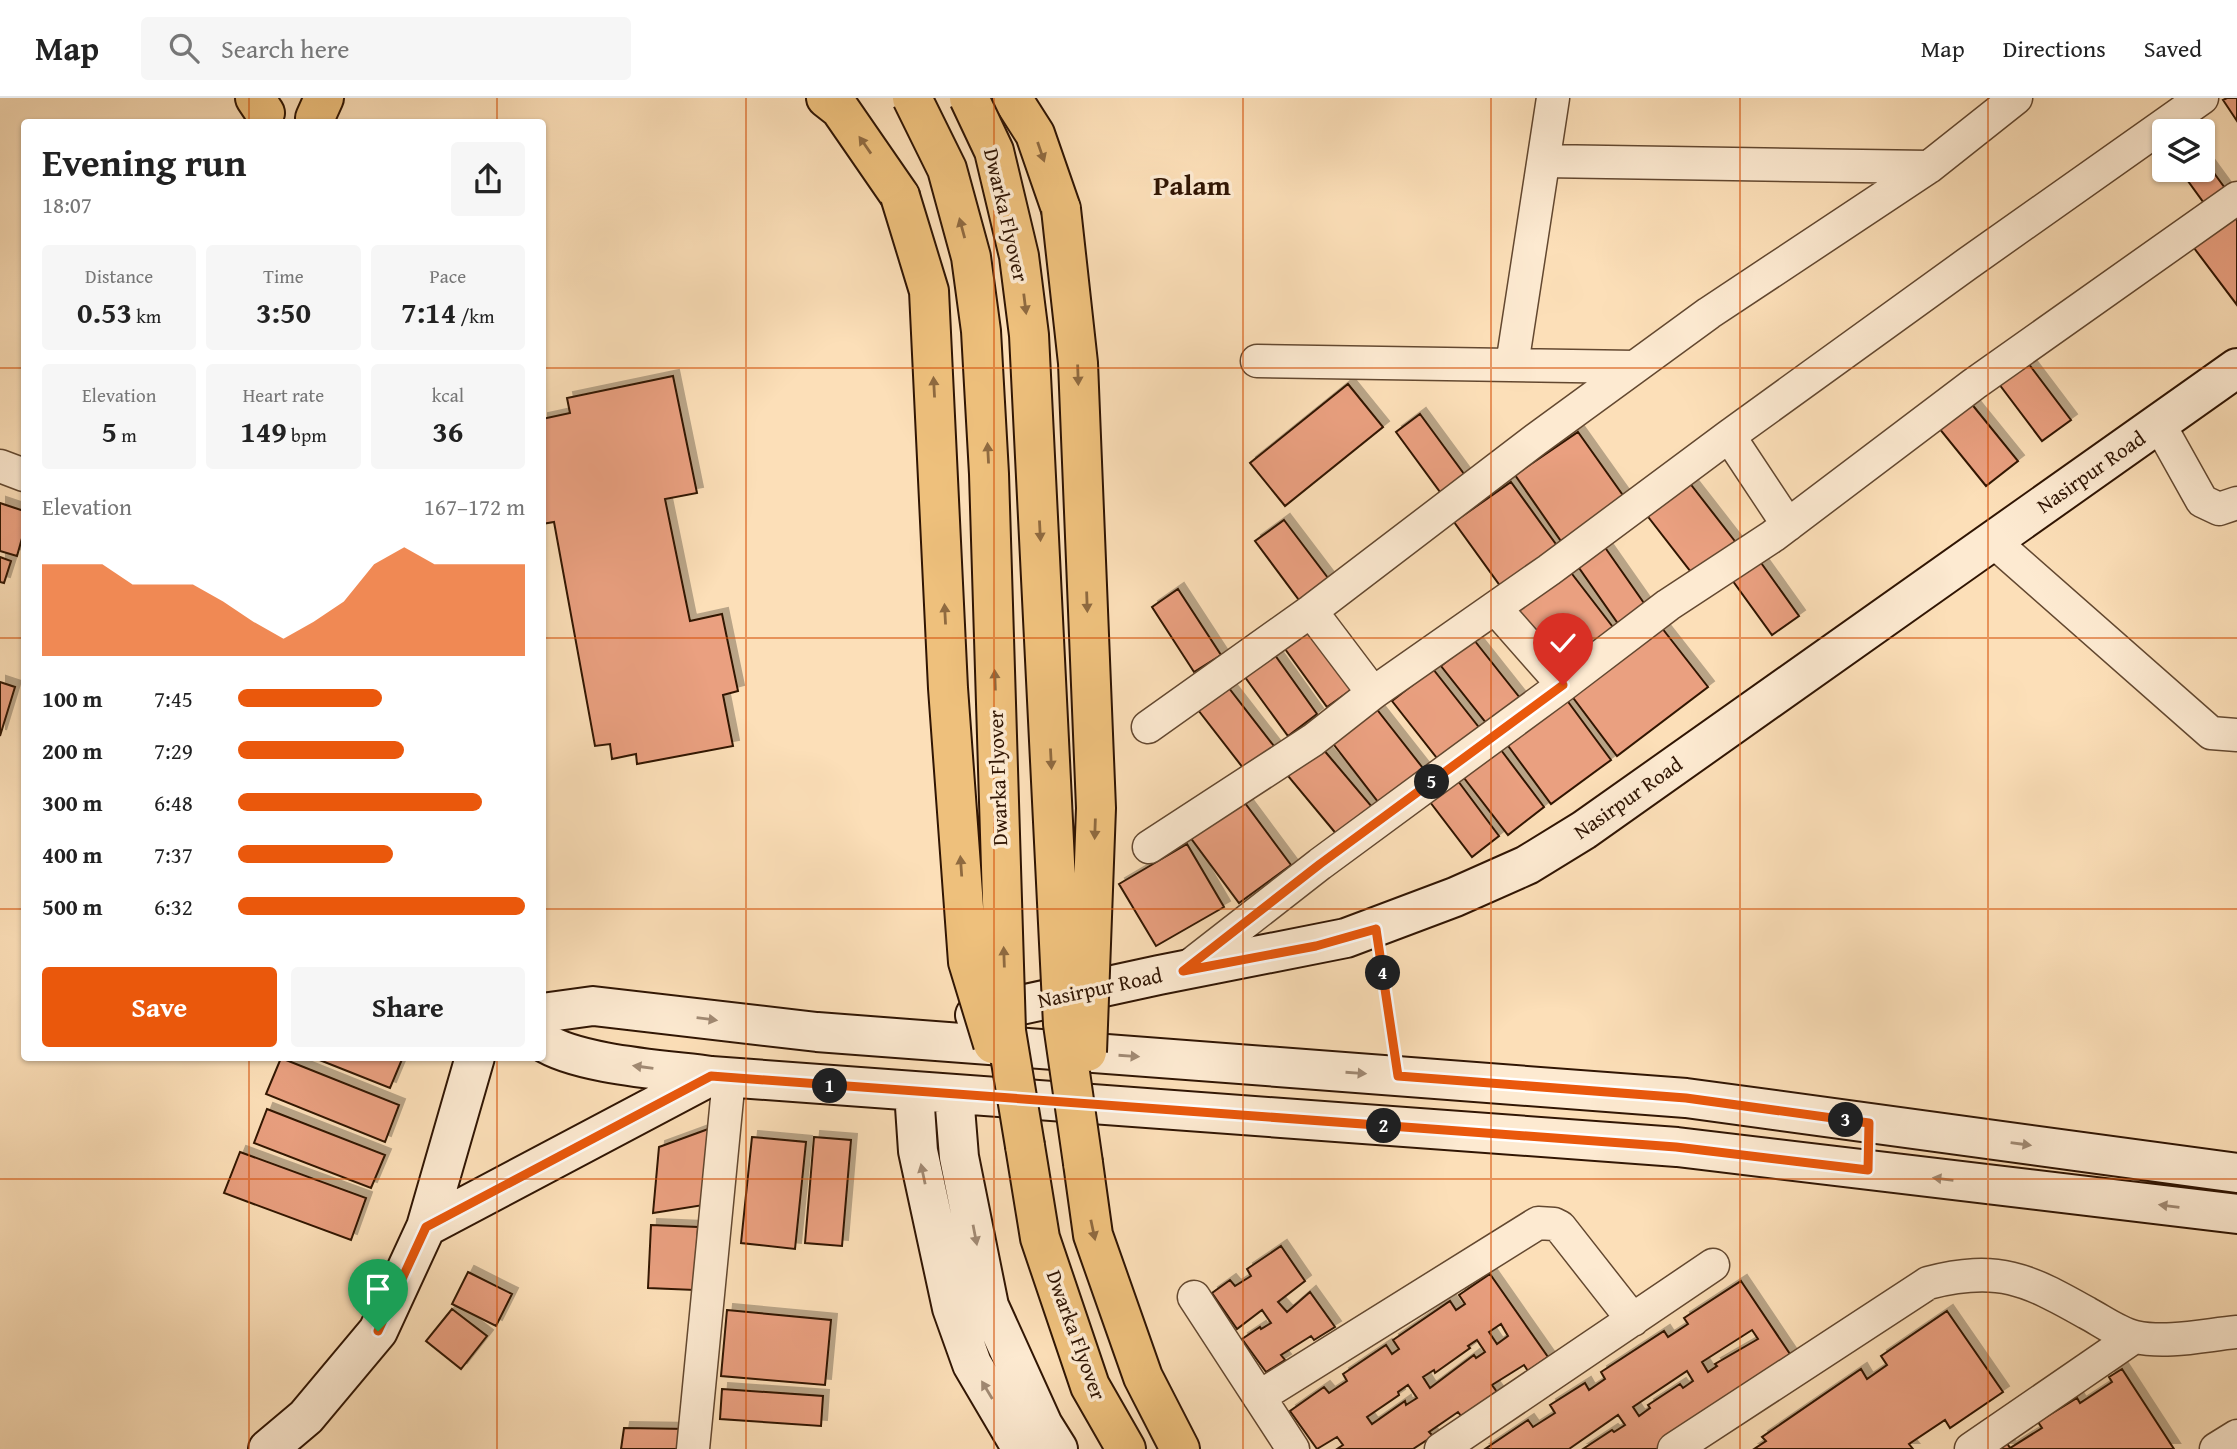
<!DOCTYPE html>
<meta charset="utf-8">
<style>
:root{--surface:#fff;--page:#f6f6f6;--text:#222;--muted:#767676;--line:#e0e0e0;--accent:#ea580c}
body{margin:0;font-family:"Gentium Book Plus",serif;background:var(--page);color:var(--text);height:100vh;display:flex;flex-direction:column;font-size:26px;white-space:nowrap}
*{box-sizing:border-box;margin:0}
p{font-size:23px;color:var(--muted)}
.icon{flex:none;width:38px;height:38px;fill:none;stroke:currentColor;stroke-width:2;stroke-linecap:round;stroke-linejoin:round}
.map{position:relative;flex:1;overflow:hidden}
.sheet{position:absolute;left:21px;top:21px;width:525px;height:942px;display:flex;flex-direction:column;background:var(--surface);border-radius:7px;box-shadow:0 2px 5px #0004}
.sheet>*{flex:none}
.buttons{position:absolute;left:2152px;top:21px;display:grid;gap:14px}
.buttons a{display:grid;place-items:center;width:63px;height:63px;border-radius:7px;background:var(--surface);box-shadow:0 2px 5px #0004;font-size:35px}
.pin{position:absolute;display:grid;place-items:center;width:60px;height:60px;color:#fff;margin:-72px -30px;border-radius:50% 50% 50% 0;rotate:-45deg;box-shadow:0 0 7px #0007}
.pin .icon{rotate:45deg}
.km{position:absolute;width:35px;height:35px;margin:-18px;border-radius:50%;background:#222;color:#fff;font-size:19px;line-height:35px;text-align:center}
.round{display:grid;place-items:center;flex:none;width:74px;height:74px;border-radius:7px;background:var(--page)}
.overview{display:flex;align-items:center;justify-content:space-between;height:119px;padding:0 21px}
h1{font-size:38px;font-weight:700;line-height:52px}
.figures{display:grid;grid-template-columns:repeat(3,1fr);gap:10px;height:119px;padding:7px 21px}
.figures div{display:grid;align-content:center;border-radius:7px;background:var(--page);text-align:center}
.figures b{font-size:30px;font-weight:700}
.figures small{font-size:19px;font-weight:400}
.figures p{font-size:19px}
.chart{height:196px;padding:14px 21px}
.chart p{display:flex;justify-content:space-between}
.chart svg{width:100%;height:126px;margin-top:7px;fill:var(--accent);opacity:.7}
.action{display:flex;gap:14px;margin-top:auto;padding:14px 21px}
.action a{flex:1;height:80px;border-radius:7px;background:var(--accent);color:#fff;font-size:28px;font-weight:700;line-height:80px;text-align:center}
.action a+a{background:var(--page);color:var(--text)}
ul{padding:0 21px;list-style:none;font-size:23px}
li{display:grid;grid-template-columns:112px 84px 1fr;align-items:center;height:52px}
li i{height:18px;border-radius:9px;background:var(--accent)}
header{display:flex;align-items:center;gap:42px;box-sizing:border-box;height:98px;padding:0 35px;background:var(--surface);border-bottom:2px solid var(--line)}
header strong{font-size:33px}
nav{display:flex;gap:38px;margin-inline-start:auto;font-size:24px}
.search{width:490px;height:63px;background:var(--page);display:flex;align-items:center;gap:18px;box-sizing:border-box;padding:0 24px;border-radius:7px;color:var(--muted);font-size:26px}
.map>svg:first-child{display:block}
.building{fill:#eaa080;stroke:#301503;stroke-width:2;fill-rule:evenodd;filter:url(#shadow)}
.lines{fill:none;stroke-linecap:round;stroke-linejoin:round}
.street-casing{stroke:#634830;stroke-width:35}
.secondary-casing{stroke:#301503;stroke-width:42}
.primary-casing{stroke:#301503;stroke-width:42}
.path{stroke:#301503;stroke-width:4.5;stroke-dasharray:5 3.5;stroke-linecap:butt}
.street{stroke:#fdead1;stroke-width:32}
.secondary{stroke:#fdead1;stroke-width:38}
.primary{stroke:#eec07c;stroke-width:38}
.primary-bridge-casing{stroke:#301503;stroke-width:42;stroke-linecap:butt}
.primary-bridge{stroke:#eec07c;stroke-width:38}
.oneway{fill:#8f6a40}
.oneway2{fill:#a18a74}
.route-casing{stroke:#fff;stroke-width:14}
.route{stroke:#ea580c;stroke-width:9}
.grid{fill:none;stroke:#d6520b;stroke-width:2;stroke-opacity:0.55}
.labels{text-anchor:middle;stroke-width:7;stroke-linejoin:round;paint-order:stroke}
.street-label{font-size:21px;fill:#301503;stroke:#fdead1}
.district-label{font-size:28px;font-weight:bold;fill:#301503;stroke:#fdead1}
</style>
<header>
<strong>Map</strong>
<div class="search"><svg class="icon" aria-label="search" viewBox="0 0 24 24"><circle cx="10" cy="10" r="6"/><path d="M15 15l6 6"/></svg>Search here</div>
<nav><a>Map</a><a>Directions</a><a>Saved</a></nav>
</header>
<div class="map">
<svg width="2237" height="1351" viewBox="0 0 2237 1351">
<defs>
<filter id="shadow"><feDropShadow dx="6" dy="-6" stdDeviation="0" flood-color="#0004"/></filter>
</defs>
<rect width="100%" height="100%" fill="#fcdfb8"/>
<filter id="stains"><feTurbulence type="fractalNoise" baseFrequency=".00286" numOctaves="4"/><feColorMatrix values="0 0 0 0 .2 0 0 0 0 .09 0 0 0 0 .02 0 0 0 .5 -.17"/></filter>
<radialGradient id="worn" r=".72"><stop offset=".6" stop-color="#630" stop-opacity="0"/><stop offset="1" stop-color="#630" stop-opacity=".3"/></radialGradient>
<path class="building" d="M2227,0H2237V23L2223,2Z
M2203,60L2230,97L2209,112L2180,72H2203Z
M2237,105V207L2188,142Z
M2028,265L2071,322L2042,343L1999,286Z
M673,278L697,395L665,401L690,523L722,516L738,593L723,597L733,648L637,666L636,656L612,661L610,646L595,648L554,424L542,426V321L570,315L567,300Z
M1348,286L1383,329L1285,408L1250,365Z
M1966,299L2018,363L1986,388L1934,324Z
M1420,316L1467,380L1443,398L1396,334Z
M1578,334L1627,403L1563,446L1515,377Z
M1685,379L1741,451L1698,483L1642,411Z
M1511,384L1558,449L1501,489L1454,424Z
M0,405L24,413V433L17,458L0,453Z
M1284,422L1328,480L1299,502L1255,443Z
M1604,448L1653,518L1626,537L1577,467Z
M1754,455L1799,518L1772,537L1727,475Z
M0,459L11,463L4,485L0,484Z
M1569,472L1619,537L1567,578L1516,513Z
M1178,491L1221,557L1194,574L1152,509Z
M1311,521L1358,587L1327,609L1280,544Z
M1658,525L1708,589L1617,658L1568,593Z
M1474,542L1520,600L1487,626L1441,568Z
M1272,553L1317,616L1288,638L1242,575Z
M1433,571L1485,637L1444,669L1392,603Z
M0,584L15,589L0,638Z
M1225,585L1277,652L1247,675L1195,608Z
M1566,601L1611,662L1551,706L1506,645Z
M1375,609L1426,674L1382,709L1331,643Z
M1317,644L1378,716L1343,744L1283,672Z
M1498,648L1544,709L1508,737L1461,676Z
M1458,683L1499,738L1472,759L1430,704Z
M1239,697L1291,767L1239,805L1187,735Z
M1187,746L1224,809L1156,848L1119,786Z
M312,959H403L390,990Z
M281,960L399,1007L385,1044L266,996Z
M267,1011L385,1057L371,1090L254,1045Z
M711,1030L710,1106L653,1115L659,1049Z
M752,1039L806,1044L795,1151L741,1145Z
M814,1039L851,1042L842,1148L805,1145Z
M240,1054L366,1100L351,1142L224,1095Z
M651,1127L698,1129L695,1192L648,1190Z
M1281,1148L1305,1183L1278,1204L1287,1214L1310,1194L1335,1229L1314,1242L1311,1238L1281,1257L1285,1262L1266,1274L1242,1241L1260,1229L1261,1231L1271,1225L1262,1212L1237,1231L1212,1195L1230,1182L1235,1188L1251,1178L1247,1171Z
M468,1174L512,1196L496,1228L452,1206Z
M1490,1176L1548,1259L1528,1273L1524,1267L1492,1287L1497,1294L1461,1318L1458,1314L1429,1334L1433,1338L1413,1351H1337L1343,1347L1337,1339L1317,1351L1290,1313L1324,1289L1329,1295L1347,1283L1343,1276L1386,1247L1392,1256L1399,1251L1393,1242L1450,1203L1456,1212L1465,1206L1459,1197ZM1501,1226L1508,1238L1497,1246L1489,1234ZM1477,1242L1485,1254L1476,1260L1474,1257L1430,1290L1423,1279L1434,1272L1435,1275L1470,1250L1468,1248ZM1408,1287L1417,1300L1406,1307L1405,1303L1372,1326L1367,1319L1399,1297L1398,1294Z
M1741,1183L1796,1265L1663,1351H1583L1612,1332L1614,1334L1625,1327L1618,1317L1569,1351H1485L1528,1322L1533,1329L1555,1315L1550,1307L1585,1285L1589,1292L1605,1281L1601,1274L1664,1233L1668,1239L1688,1226L1684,1220ZM1752,1232L1758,1241L1715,1266L1717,1268L1708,1274L1702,1264ZM1687,1273L1693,1283L1683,1290L1680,1286L1648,1307L1650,1310L1639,1318L1633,1309Z
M452,1211L487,1238L461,1271L426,1243Z
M727,1212L831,1222L825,1287L721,1278Z
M1947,1213L2003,1294L1950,1330L1945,1322L1909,1346L1913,1351H1754L1766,1343L1762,1339L1861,1271L1867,1281L1887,1267L1881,1258Z
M2122,1271L2174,1351H1997L2007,1345L2010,1350L2042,1330L2038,1324L2077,1300L2080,1305L2112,1284L2109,1279Z
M722,1291L823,1298L821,1328L720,1321Z
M624,1330L688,1331L687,1351H621Z"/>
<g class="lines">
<defs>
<path id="street" d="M1544,63L1929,69
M1257,263L1635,269
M1512,267L1553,0
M2159,326L2202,403L2219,411L2237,405
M1729,338L1788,427
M0,368L24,377
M1993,443L2211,635L2237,637
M1496,511L1563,587
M1311,513L1373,595
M1148,629L1311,513L1535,342L1635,269L1709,215L1929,69L2016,0
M1149,749L1313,642L1373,595L1549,472L1729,338L1967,166L2202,0
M1184,872L1320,766L1563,587L1668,507L1773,438L1974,286L2237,100
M1194,1199L1293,1351
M1259,1299L1538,1125L1554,1126L1560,1129L1633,1222
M693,1351L729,980
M1441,1351L1713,1167
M1674,1351L1928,1185C1998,1167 2027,1181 2087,1215C2102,1223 2118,1235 2135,1239C2167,1246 2205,1237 2237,1234
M1971,1351L2134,1239
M2216,1351L2237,1338"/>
<path id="secondary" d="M542,915L593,908L817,934L1686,1000L2237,1075
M975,917L1159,877L1346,840L1455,799L1527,767L1584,732L2237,270
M542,943C578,967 667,972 711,978L1677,1049L2237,1116
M914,994L918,1053L952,1210L972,1266L1022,1351
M954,997L959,1059L989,1208L1043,1327L1058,1351
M426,1129L711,978
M268,1351L306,1319L378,1233L426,1129L475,959"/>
<path id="primary" d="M255,0L265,15
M826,0L840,11L900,98
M1012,0L1035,36L1061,111
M315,20L324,0
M1025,1048L1040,1140L1090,1288L1126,1351
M1083,1065L1093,1137L1143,1279L1180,1351"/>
</defs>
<use href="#street" class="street-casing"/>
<use href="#secondary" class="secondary-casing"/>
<use href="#primary" class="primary-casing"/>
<path class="path" d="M1381,866L1392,940"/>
<use href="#street" class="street"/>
<use href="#secondary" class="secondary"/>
<use href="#primary" class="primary"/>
<defs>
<path id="primary-bridge" d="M912,0L947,71L971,159L981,233L989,376L1006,933L1025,1048
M969,0L994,53L1019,158L1029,237L1063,926L1083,1065
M900,98L929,193L948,590L968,864L993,946
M1061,111L1078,265L1096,710L1087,954"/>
</defs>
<use href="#primary-bridge" class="primary-bridge-casing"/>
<use href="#primary-bridge" class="primary-bridge"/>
</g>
<defs><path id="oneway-solid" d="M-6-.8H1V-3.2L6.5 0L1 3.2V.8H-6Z" transform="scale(1.75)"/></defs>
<g class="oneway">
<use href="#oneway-solid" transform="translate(865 47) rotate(-125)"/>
<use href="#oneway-solid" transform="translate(1041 54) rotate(71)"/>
<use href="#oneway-solid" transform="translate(962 130) rotate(-105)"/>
<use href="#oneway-solid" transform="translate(1025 206) rotate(83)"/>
<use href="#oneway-solid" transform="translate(1078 277) rotate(88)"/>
<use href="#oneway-solid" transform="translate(934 289) rotate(-93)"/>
<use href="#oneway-solid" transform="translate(988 355) rotate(-93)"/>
<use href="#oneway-solid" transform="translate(1040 433) rotate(87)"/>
<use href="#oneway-solid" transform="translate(1087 504) rotate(88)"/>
<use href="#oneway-solid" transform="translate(945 516) rotate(-93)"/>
<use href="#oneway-solid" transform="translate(995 582) rotate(-92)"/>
<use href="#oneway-solid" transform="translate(1051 661) rotate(87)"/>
<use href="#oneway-solid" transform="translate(1095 731) rotate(92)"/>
<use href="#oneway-solid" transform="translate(961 768) rotate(-94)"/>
<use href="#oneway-solid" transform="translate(1004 859) rotate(-92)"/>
<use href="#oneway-solid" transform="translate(1093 1132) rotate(78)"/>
</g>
<g class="oneway2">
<use href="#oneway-solid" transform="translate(707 921) rotate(7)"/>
<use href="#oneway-solid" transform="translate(1129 958) rotate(4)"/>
<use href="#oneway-solid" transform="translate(643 969) rotate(-172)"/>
<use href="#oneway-solid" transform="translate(1356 975) rotate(4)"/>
<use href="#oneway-solid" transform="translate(2021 1046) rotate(8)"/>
<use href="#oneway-solid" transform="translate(923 1076) rotate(-102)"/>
<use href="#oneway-solid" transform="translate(1943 1081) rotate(-173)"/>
<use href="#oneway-solid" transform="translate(2169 1108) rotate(-173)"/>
<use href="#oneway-solid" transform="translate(975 1137) rotate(79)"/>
<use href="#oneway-solid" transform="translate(987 1292) rotate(-121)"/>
</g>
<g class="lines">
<defs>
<path id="route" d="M378,1233L426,1129L711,978L1676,1049L1868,1072L1869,1025L1686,1000L1398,978L1376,831L1316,848L1183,873L1320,766L1563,587"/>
</defs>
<use href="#route" class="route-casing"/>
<use href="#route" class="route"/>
</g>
<path class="grid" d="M249,0V24M497,0V24M746,0V1351M994,0V1351M1243,0V1351M1491,0V1351M1740,0V1351M1988,0V1351M0,270H24M542,270H2237M0,540H24M542,540H2237M0,811H24M542,811H2237M249,959V1351M497,959V1351M0,1081H2237"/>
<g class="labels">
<g class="street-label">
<text transform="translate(1006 117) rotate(77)" y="7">Dwarka Flyover</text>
<text transform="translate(2091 374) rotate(-35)" y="7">Nasirpur Road</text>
<text transform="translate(998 680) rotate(-92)" y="7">Dwarka Flyover</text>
<text transform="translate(1628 700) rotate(-35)" y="7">Nasirpur Road</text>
<text transform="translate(1100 890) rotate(-12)" y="7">Nasirpur Road</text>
<text transform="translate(1076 1237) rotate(70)" y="7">Dwarka Flyover</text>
</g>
<g class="district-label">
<text x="1192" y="97">Palam</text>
</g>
</g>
<rect width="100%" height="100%" filter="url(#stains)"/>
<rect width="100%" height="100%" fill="url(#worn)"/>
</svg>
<div class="buttons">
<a><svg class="icon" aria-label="layers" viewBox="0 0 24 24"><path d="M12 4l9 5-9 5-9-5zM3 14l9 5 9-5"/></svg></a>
</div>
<div class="pin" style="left:378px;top:1233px;background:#1e9e55"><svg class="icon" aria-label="arrive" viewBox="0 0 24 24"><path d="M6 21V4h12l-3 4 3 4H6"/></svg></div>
<div class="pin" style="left:1563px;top:587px;background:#d93025"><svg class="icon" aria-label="check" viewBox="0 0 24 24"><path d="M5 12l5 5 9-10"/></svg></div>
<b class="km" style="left:830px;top:988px">1</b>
<b class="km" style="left:1384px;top:1028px">2</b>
<b class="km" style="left:1846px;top:1022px">3</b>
<b class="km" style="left:1383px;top:875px">4</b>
<b class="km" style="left:1432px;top:684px">5</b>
<section class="sheet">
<div class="overview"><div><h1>Evening run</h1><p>18:07</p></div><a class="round"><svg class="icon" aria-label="share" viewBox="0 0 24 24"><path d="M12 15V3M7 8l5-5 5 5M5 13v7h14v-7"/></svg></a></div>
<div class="figures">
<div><p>Distance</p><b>0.53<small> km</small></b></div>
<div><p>Time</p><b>3:50</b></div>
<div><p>Pace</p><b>7:14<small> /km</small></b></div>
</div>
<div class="figures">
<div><p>Elevation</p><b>5<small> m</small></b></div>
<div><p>Heart rate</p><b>149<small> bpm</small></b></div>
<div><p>kcal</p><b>36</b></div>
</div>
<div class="chart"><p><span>Elevation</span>167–172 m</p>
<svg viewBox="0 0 160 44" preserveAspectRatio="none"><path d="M0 44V12L10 12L20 12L30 19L40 19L50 19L60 25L70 32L80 38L90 32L100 25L110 12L120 6L130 12L140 12L150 12L160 12V44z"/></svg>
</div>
<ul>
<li><b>100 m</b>7:45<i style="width:50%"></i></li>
<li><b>200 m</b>7:29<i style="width:58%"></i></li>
<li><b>300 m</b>6:48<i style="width:85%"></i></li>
<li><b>400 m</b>7:37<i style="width:54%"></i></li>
<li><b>500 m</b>6:32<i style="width:100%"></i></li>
</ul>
<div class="action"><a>Save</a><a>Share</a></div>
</section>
</div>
